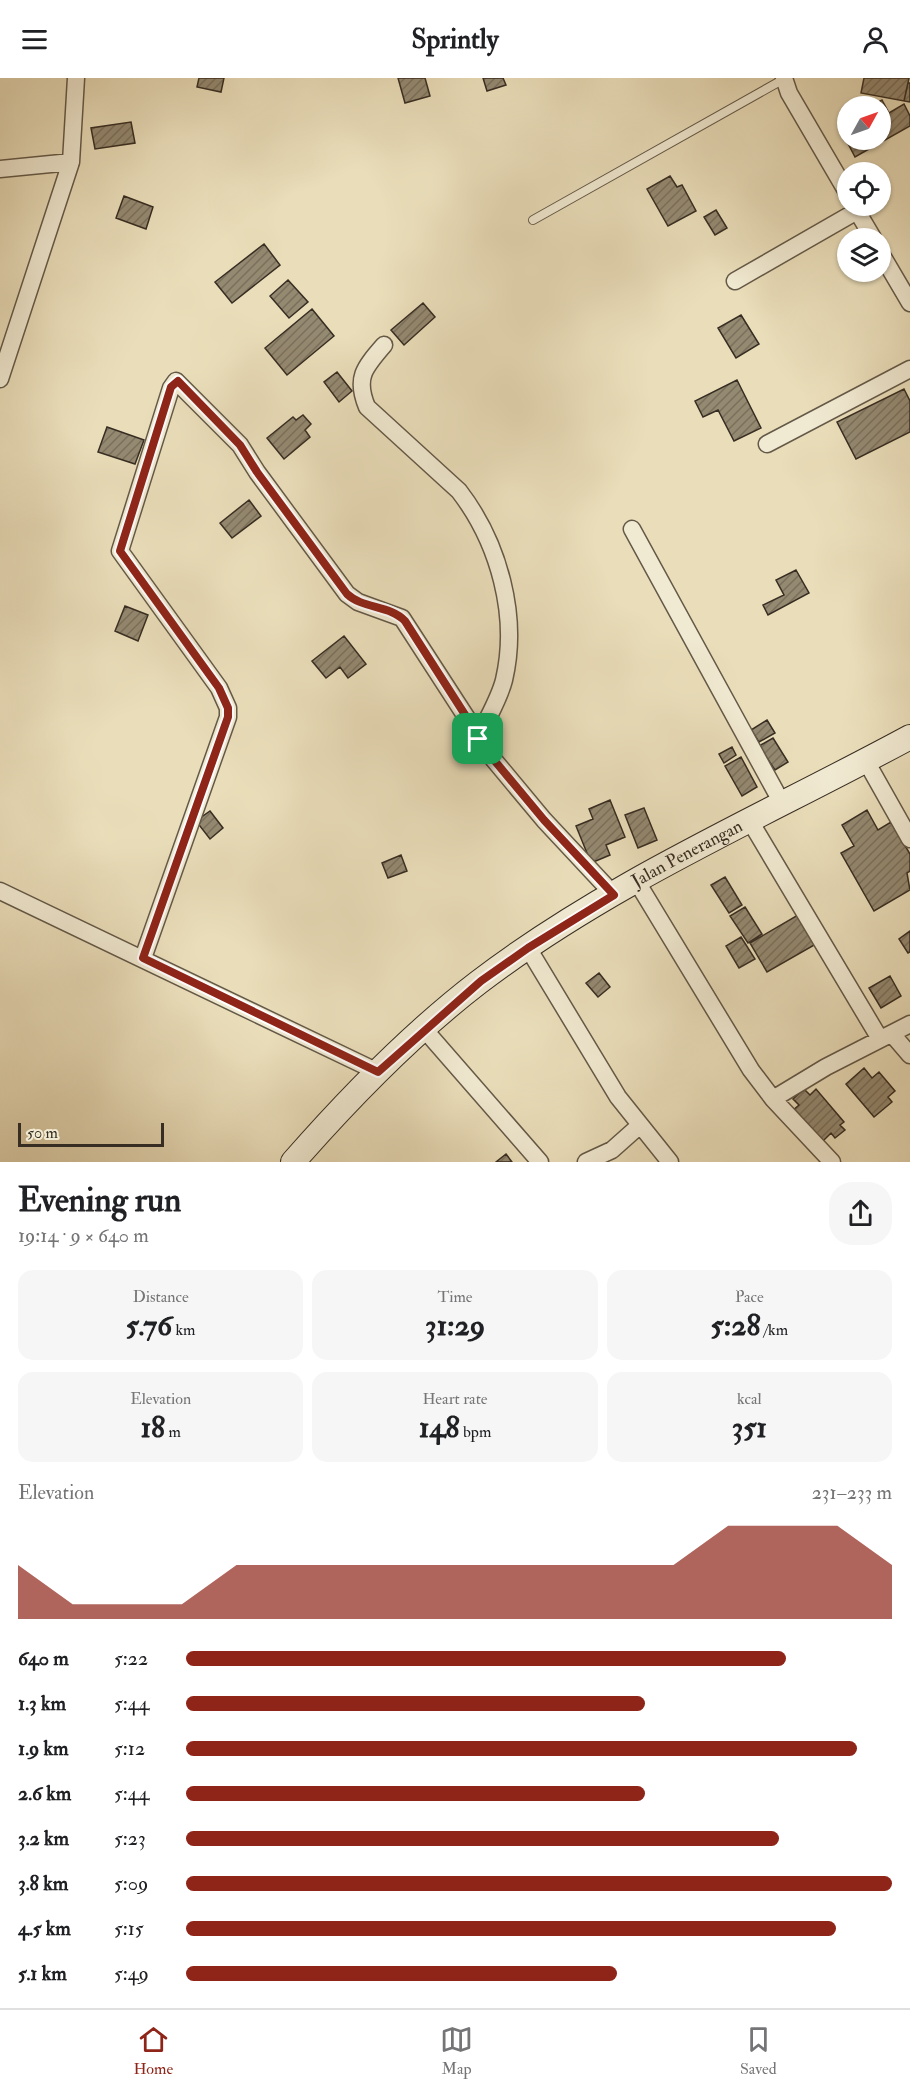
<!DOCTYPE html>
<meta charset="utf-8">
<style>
:root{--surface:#fff;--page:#f6f6f6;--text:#202124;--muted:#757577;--line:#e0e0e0;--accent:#8f2418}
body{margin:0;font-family:"IM FELL Double Pica",serif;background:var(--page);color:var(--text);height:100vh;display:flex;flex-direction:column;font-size:22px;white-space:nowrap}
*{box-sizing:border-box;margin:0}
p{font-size:20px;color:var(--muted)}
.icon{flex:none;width:33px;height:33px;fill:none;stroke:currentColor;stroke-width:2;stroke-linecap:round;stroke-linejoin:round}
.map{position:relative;height:1084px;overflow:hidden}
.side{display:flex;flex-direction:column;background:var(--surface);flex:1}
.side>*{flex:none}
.needle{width:39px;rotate:50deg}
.buttons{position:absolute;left:837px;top:18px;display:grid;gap:12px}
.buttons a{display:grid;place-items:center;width:54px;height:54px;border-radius:50%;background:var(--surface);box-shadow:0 2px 4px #0004;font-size:30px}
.scale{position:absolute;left:18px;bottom:15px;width:146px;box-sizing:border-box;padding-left:6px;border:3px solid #372d22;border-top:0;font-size:16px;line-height:21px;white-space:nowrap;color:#372d22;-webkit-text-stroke:4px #f1ead2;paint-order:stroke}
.pin{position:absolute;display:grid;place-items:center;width:51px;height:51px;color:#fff;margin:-26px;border-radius:12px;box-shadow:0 3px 9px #0006}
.round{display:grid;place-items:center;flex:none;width:63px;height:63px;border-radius:24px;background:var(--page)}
.overview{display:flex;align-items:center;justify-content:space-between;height:102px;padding:0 18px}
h1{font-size:33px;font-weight:700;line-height:45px}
.metrics{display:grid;grid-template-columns:repeat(3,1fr);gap:9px;height:102px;padding:6px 18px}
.metrics div{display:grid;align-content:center;border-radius:15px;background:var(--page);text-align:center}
.metrics b{font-size:30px;font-weight:700}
.metrics small{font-size:16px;font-weight:400}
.metrics p{font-size:16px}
.chart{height:168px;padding:12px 18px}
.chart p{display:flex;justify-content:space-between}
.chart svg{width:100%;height:108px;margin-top:6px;fill:var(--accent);opacity:.7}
ul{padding:0 18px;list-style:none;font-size:20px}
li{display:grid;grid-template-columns:96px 72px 1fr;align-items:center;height:45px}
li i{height:15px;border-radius:8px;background:var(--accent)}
header{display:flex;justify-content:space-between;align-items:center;height:78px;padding:0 18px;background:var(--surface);font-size:27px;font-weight:700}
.tab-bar{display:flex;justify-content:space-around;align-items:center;height:84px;border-top:2px solid var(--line);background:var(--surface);font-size:16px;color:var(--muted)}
.tab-bar a{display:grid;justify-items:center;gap:3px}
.tab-bar .active{color:var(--accent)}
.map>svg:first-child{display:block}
.building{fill:url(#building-hatch);stroke:#372d22;stroke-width:1.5}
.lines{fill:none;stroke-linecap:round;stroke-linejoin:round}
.lane-casing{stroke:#645948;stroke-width:10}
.street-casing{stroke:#645948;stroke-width:19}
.secondary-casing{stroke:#372d22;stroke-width:26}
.lane{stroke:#f1ead2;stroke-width:8}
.street{stroke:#f1ead2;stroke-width:16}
.secondary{stroke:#f1ead2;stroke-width:24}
.route-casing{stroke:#fff;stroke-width:12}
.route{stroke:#8f2418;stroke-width:8}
.labels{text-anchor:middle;stroke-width:4.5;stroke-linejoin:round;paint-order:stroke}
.street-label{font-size:18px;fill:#372d22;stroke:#f1ead2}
</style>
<header><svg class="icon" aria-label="menu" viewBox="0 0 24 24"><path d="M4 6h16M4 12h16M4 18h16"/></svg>Sprintly<svg class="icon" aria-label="person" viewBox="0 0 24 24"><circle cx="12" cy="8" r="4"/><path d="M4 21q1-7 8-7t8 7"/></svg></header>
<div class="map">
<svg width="910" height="1084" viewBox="0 0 910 1084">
<defs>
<pattern id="building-hatch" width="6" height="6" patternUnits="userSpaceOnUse" patternTransform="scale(1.5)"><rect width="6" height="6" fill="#948971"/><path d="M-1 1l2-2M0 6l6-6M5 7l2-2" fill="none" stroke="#7a705c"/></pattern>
</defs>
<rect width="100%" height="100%" fill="#eadeba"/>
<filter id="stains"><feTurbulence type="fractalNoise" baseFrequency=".00333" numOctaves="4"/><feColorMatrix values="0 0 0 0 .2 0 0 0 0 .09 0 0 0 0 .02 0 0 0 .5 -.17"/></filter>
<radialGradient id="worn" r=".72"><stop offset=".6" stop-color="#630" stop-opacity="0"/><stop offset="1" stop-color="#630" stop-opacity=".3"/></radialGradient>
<path class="building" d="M199,0H224L221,14L197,9Z
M398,0H425L430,18L405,25Z
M483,0H503L506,7L487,13Z
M864,0H909L904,23L861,15Z
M908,5H910V24L904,23Z
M882,22L889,35L904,26L910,38V48L855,79L842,54L847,51L841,40L848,36V62H880V28H871Z
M131,44L135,65L95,71L91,50Z
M670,98L677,109L682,107L696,133L668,148L647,111Z
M124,118L153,129L146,151L116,140Z
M716,132L727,150L715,157L704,139Z
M264,166L280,187L232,225L215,204Z
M288,202L308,224L289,240L270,218Z
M423,225L435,239L404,267L391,252Z
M312,231L334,258L287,297L265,270Z
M741,237L759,266L736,280L718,250Z
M337,294L352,313L339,324L324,304Z
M737,302L761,350L734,363L718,332L703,339L695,323Z
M904,311L910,323V354L856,381L837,344Z
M303,337L311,346L305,352L310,359L284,381L267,360L293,339L296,342Z
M107,349L144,362L135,386L98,374Z
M249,422L261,438L232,460L220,445Z
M796,492L809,515L768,537L763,527L784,517L776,502Z
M125,528L148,537L138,563L115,553Z
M344,558L366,586L348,600L340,589L326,600L312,583Z
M767,642L775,655L759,664L751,652Z
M773,660L788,684L775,692L759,668Z
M732,669L736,677L724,685L719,676Z
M741,679L757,709L742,718L725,688Z
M610,722L625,759L606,767L610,777L591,785L576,748L593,741L589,731Z
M644,730L657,762L638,770L625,737Z
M867,732L878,752L891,744L910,776V793L907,795L910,812L874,833L841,775L854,768L842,747Z
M210,733L223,750L210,761L196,743Z
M401,777L407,793L388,800L382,785Z
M725,799L742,827L729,835L711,807Z
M745,829L762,856L748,865L730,838Z
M798,837L816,866L767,894L750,865Z
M910,853V874L908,875L899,861Z
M741,859L755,881L739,890L726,868Z
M599,895L610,909L598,919L586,905Z
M890,898L901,918L881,930L869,910Z
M864,990L872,1000L879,994L895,1013L888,1019L892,1024L874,1039L846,1006Z
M804,1011L810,1017L816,1011L844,1044L840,1047L845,1052L835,1060L831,1055L820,1066L792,1033L799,1027L793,1021Z
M506,1076L512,1084H496Z"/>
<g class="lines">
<defs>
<path id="lane" d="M533,142L784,1"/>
<path id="street" d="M784,0L789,15L848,116
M0,91L71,84
M854,128L873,160
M880,174L910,225
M735,203L857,133
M384,267C364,290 355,300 367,329L459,413C499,465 519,538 504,602C499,622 486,642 478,661
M0,301L71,84L76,0
M767,366L910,291
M632,451L783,727
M866,683L910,761
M750,743L880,961
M637,804L751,992L773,1021L832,1084
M0,813L378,994
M528,870L618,1019L670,1084
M143,880L228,639V630L219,610L120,473L171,310L176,303L240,367L257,394L347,516L358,524L402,540L494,682L544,742L614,817
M424,951L540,1084
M892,956L910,977
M773,1021L826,989L910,946
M586,1084L612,1072L639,1048"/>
<g id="secondary">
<path id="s1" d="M293,1084C350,1019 411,956 479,904C610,804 766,737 910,659"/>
</g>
</defs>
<use href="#lane" class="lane-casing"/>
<use href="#street" class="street-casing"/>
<use href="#secondary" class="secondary-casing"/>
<use href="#lane" class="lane"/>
<use href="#street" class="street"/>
<use href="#secondary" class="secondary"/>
</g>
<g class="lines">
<defs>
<path id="route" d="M178,303L240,367L257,394L347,516C363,531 390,527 405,543L494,682L544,742L614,817L528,870L481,903L378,994L143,880L228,639V630L219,610L120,473L171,309Z"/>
</defs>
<use href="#route" class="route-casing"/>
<use href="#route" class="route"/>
</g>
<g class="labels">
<g class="street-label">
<text dy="6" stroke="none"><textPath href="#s1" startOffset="504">Jalan Penerangan</textPath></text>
</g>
</g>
<rect width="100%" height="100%" filter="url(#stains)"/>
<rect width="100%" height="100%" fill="url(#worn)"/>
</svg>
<div class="buttons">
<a><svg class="needle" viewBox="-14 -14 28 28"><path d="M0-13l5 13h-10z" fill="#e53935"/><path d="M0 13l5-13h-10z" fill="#757577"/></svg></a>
<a><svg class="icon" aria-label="locate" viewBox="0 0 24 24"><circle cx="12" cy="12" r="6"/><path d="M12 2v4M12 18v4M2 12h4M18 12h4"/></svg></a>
<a><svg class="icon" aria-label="layers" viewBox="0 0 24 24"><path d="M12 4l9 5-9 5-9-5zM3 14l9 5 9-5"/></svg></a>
</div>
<div class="scale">50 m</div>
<div class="pin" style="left:478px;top:661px;background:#1e9e55"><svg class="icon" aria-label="arrive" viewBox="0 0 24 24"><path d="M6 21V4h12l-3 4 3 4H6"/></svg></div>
</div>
<section class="side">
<div class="overview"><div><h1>Evening run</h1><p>19:14 · 9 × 640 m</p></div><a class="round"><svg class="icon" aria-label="share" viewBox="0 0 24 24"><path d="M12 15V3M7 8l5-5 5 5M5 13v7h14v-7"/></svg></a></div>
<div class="metrics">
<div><p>Distance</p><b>5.76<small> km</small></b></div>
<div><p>Time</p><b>31:29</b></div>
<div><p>Pace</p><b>5:28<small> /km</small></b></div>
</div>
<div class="metrics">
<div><p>Elevation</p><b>18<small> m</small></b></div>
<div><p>Heart rate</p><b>148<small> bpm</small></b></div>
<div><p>kcal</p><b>351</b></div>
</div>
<div class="chart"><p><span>Elevation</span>231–233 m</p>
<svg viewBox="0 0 160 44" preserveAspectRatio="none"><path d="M0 44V22L10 38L20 38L30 38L40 22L50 22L60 22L70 22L80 22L90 22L100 22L110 22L120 22L130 6L140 6L150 6L160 22V44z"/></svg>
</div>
<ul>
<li><b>640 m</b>5:22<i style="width:85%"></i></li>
<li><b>1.3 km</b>5:44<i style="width:65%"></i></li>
<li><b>1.9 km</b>5:12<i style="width:95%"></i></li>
<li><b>2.6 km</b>5:44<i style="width:65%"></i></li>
<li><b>3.2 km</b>5:23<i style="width:84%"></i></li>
<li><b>3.8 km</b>5:09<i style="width:100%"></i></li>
<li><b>4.5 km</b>5:15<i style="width:92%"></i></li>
<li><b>5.1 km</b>5:49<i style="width:61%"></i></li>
</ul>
</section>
<nav class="tab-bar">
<a class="active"><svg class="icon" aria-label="home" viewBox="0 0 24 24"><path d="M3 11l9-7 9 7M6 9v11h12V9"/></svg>Home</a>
<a><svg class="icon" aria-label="map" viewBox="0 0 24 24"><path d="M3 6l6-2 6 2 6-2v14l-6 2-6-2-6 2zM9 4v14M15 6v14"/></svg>Map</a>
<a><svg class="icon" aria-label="saved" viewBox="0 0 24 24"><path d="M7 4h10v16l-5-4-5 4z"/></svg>Saved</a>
</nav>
